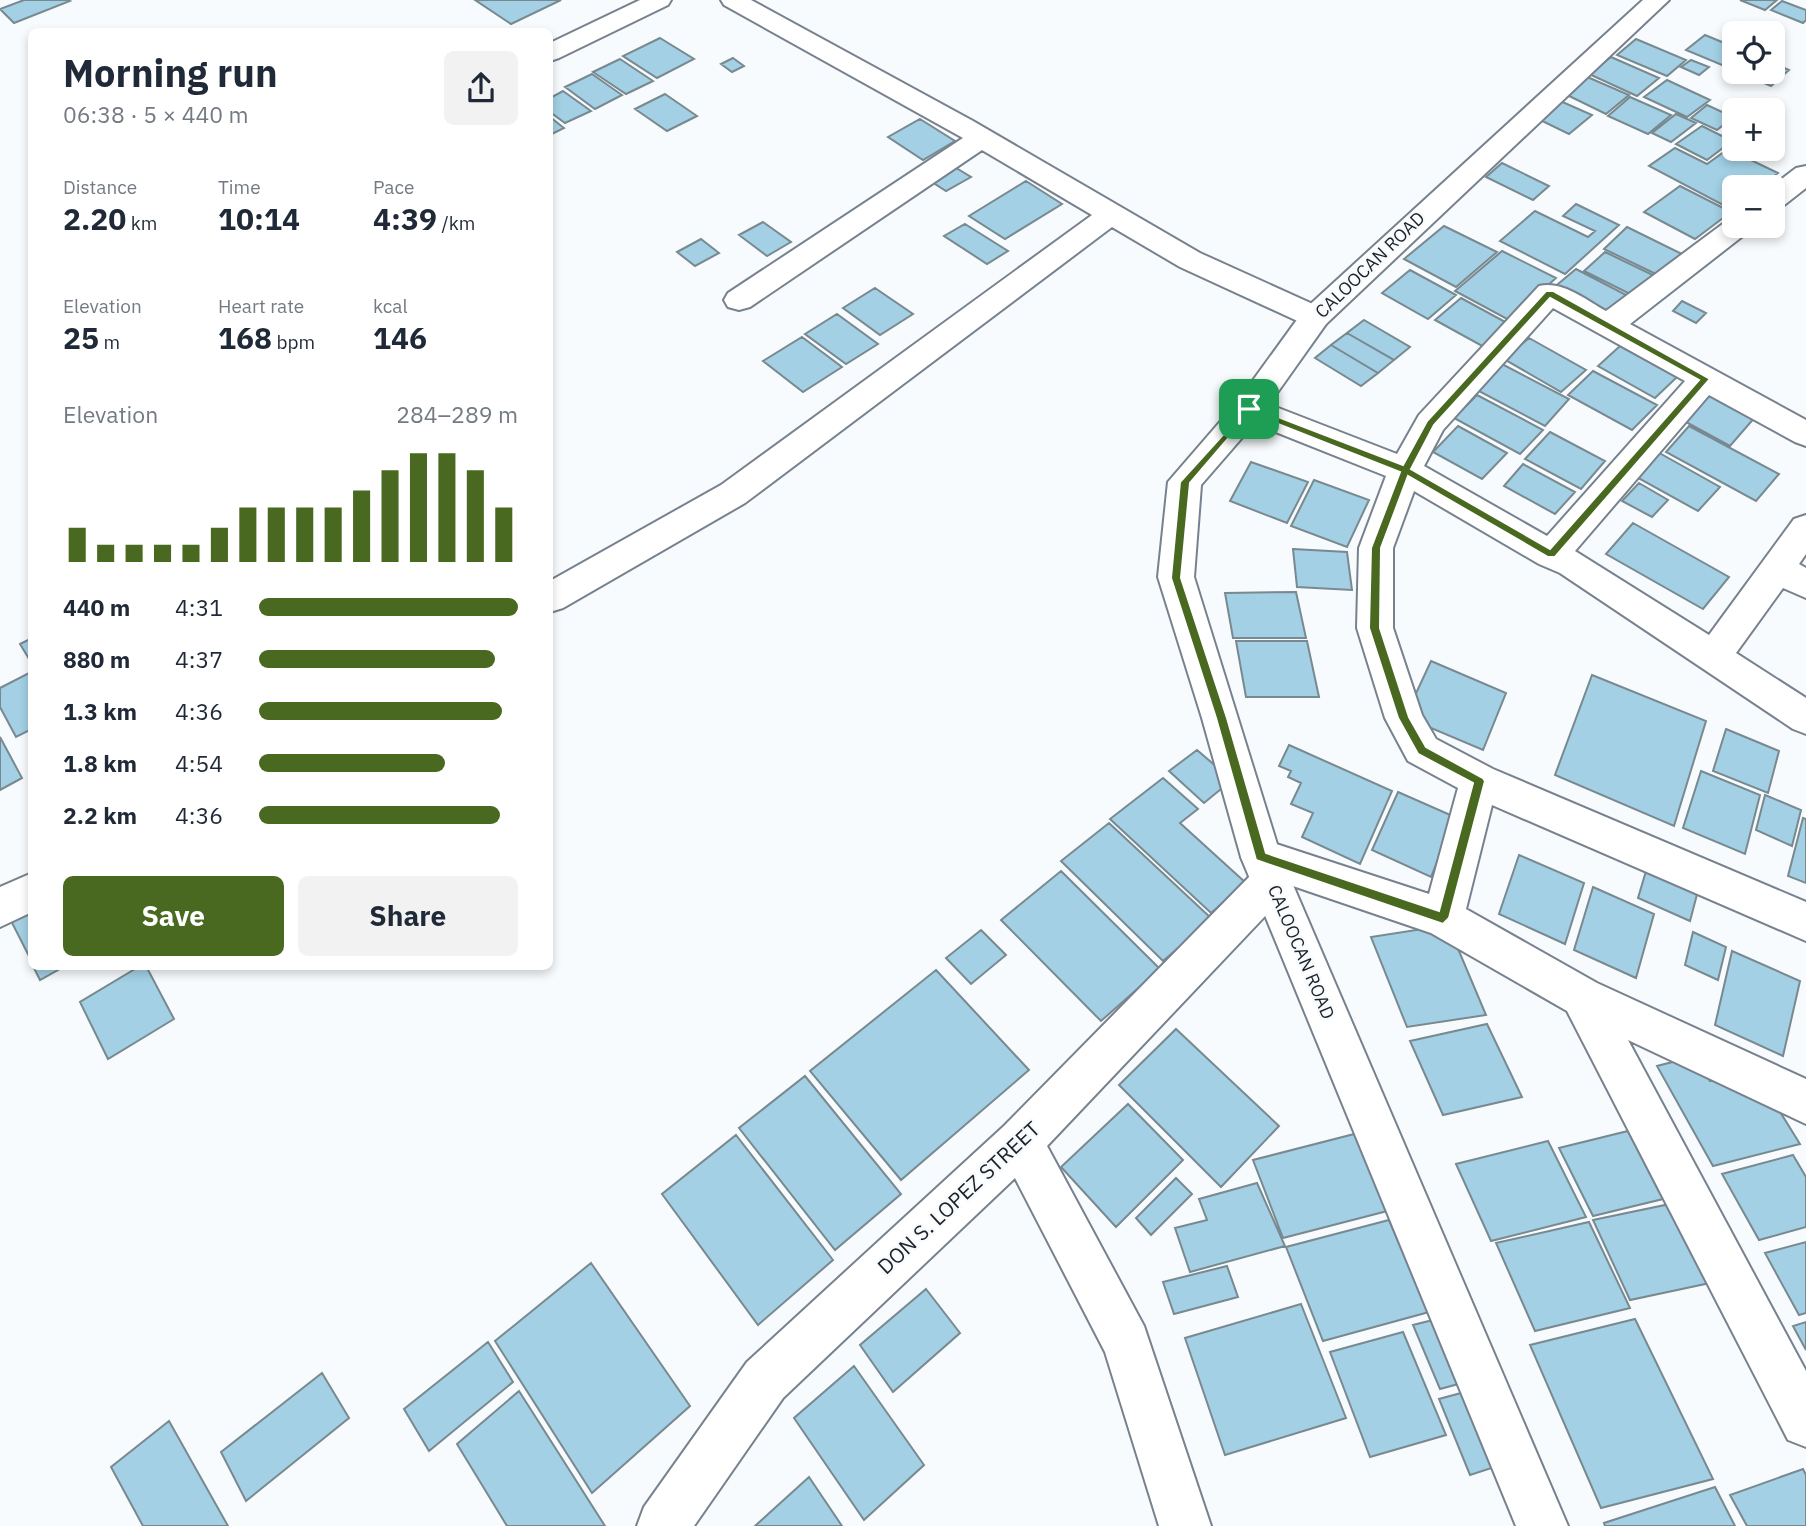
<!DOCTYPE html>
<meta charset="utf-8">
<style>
:root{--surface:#fff;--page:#f2f2f3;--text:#1f2937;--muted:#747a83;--accent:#48691f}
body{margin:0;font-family:"IBM Plex Sans",sans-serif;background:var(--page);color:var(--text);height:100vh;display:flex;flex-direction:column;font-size:26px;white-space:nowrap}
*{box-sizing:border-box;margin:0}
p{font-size:23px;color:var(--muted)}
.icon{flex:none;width:38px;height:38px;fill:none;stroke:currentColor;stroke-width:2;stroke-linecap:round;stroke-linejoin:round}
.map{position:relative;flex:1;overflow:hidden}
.sheet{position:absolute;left:28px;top:28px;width:525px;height:942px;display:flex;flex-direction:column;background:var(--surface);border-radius:10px;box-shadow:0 4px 10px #0003}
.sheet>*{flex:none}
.fabs{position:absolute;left:1722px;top:21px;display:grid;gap:14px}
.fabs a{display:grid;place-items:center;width:63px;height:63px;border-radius:10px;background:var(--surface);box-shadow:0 4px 10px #0003;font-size:35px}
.pin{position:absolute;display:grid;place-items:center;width:60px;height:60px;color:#fff;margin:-30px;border-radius:14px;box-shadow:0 4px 10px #0006}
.round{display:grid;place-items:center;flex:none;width:74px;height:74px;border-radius:10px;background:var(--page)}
.head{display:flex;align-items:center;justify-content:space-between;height:119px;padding:0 35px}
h1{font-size:38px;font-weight:700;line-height:52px}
.stats{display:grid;grid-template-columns:repeat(3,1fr);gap:10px;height:119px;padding:7px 35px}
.stats div{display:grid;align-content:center}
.stats b{font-size:30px;font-weight:700}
.stats small{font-size:19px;font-weight:400}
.stats p{font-size:19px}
.chart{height:196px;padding:14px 35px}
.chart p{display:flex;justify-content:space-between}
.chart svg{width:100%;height:126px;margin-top:7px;stroke:var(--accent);stroke-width:6}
.primary-button{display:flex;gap:14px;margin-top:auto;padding:14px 35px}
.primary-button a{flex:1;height:80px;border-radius:10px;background:var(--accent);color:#fff;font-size:28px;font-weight:700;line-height:80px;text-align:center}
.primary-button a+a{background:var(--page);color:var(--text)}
ul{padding:0 35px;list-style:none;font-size:23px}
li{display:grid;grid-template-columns:112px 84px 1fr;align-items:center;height:52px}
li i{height:18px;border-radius:9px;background:var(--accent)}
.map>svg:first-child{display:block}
.building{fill:#a3d0e4;stroke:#788990;stroke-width:2}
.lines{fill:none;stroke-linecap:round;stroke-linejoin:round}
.street-casing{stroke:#77828e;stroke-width:4}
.secondary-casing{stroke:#77828e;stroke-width:4}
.street{fill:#fff;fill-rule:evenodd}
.secondary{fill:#fff;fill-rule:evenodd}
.route{fill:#48691f;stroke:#fff;stroke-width:2;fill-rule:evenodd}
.labels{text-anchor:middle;stroke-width:5;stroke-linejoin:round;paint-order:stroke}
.street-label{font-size:18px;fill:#1d2126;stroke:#f8fbfd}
.near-street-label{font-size:21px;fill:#1d2126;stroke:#f8fbfd}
</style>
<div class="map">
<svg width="1806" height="1526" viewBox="0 0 1806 1526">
<rect width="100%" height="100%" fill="#f8fbfd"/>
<path class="building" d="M24,0H68L70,1L14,23L0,9Z
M475,0H561L511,24Z
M1740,0H1777L1765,10Z
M1782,1L1806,10V20L1803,23L1771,10Z
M1705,35L1734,47V70L1686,50Z
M660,38L694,59L657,78L623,56Z
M1636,39L1686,60L1667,76L1617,55Z
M1611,57L1659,78L1637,96L1589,74Z
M733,58L744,66L732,72L721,64Z
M620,59L653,81L626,94L593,72Z
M1691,60L1709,67L1699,75L1681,67Z
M1773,63L1789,70L1771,86L1738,72H1773Z
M592,74L622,95L595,109L565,87Z
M1585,76L1629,95L1606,114L1563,93Z
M1667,80L1710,100L1687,117L1644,97Z
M563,91L591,111L565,123L550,112V98Z
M665,94L697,116L667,131L635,109Z
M1630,97L1671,115L1648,134L1608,116Z
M1558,100L1592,115L1569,134L1536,118Z
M1707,105L1733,117L1717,130L1691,118Z
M1676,114L1696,123L1671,142L1652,133Z
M550,117L564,128L550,135Z
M920,119L955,141L923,160L888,137Z
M1702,126L1732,141L1707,160L1676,144Z
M1675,148L1707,164L1728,149L1778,173L1760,187H1734V199L1725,206L1649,166Z
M1502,163L1549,186L1533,200L1486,177Z
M953,166L971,177L946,191L929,180Z
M1026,181L1062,204L1005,239L969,216Z
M1680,186L1731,212L1695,239L1644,212Z
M1576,204L1619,225L1565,274L1500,241L1535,211L1588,237L1595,231L1563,216Z
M763,222L791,242L767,256L739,235Z
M965,224L1008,251L987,264L944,236Z
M1444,226L1497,252L1456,287L1404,259Z
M1627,227L1682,254L1660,276L1604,249Z
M701,239L719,253L695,266L677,252Z
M1502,251L1556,278L1509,320L1455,291Z
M1605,252L1657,277L1636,297L1584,271Z
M1576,269L1630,297L1607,318L1552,289Z
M1410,270L1456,295L1428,319L1382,293Z
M875,288L913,314L880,335L843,308Z
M1461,298L1509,324L1484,347L1435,320Z
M1682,301L1706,313L1696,323L1673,311Z
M837,314L878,344L846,364L805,334Z
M1364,320L1410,347L1394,360L1347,333Z
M1347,333L1394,360L1378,373L1331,345Z
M802,337L842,367L803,392L763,361Z
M1529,338L1586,370L1561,392L1504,359Z
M1331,345L1378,373L1361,386L1315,358Z
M1620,346L1677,377L1655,398L1598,366Z
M1500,363L1569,399L1545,426L1475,389Z
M1593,371L1657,405L1632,430L1568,395Z
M1710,392L1756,416L1730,446L1684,421Z
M1477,395L1543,430L1520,454L1454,418Z
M1458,426L1507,453L1482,479L1433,452Z
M1689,426L1779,474L1756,501L1666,452Z
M1550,432L1605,461L1581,489L1525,459Z
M1654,450L1720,487L1698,511L1631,474Z
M1251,462L1308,482L1287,523L1230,501Z
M1523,464L1575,492L1555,514L1504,486Z
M1314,480L1369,500L1347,547L1291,526Z
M1639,483L1668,500L1652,517L1622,501Z
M1633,523L1729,577L1703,609L1606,554Z
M1293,549L1347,552L1352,590L1297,587Z
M1296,592L1306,638H1233L1225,593Z
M32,638V664L20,644Z
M1236,641H1307L1319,697H1246Z
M1431,661L1506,693L1483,750L1405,717Z
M29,673L32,678V729L16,737L0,707V688Z
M1592,675L1706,721L1674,826L1555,775Z
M1726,729L1779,751L1768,793L1713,771Z
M0,737L22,778L0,790Z
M1289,745L1392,791L1360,864L1302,837L1313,813L1291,804L1301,783L1288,777L1291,771L1279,766Z
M1197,750L1232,780L1204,803L1169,771Z
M1701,771L1760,795L1745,854L1683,828Z
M1163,778L1198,809L1180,823L1246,883L1211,913L1110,819Z
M1398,792L1455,817L1431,877L1372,850Z
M1765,795L1801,810L1792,846L1756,830Z
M1803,818L1806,819V883L1788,876Z
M1109,823L1212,919L1163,961L1061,861Z
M1519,855L1584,883L1565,944L1499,914Z
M1649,861L1700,883L1690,921L1638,898Z
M1061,871L1160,969L1101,1021L1001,920Z
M1593,887L1654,914L1636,978L1574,950Z
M32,902V962L8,915Z
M1448,925L1486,1015L1407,1027L1371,937Z
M981,930L1006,955L971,984L946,958Z
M1693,932L1726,947L1718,980L1685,965Z
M1732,951L1800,981L1783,1056L1715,1025Z
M33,966H65L40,980Z
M140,966H146L174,1019L108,1059L80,1002Z
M936,970L1029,1070L901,1180L810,1071Z
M1487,1024L1522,1097L1443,1115L1410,1041Z
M1176,1029L1279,1126L1221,1187L1119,1085Z
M1696,1056L1710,1081L1736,1074L1750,1098L1769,1094L1800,1144L1713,1166L1657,1066Z
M805,1076L901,1194L835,1250L739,1128Z
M1128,1104L1183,1160L1116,1227L1061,1167Z
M1628,1131L1663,1199L1593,1216L1559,1148Z
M1362,1132L1395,1209L1283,1238L1253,1160Z
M736,1135L833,1260L758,1325L662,1194Z
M1548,1141L1586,1217L1491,1241L1456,1164Z
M1793,1155L1806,1177V1227L1759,1240L1722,1174Z
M1176,1178L1192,1194L1151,1235L1136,1218Z
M1257,1183L1285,1246L1190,1272L1175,1228L1207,1220L1199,1199Z
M1670,1204L1710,1283L1630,1300L1593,1220Z
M1389,1220L1429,1312L1323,1341L1286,1247Z
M1589,1222L1630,1308L1535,1331L1496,1243Z
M1806,1242V1313L1799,1315L1765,1253Z
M591,1263L690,1406L592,1493L495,1341Z
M1227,1266L1238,1297L1174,1314L1163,1282Z
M926,1289L960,1333L893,1392L860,1345Z
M1301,1304L1346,1418L1225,1455L1185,1338Z
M1445,1317L1473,1380L1440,1389L1413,1325Z
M1635,1319L1713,1479L1601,1508L1530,1345Z
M1806,1322V1350L1793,1326Z
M1403,1332L1446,1435L1370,1457L1330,1352Z
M488,1342L513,1382L429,1451L404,1409Z
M854,1366L924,1465L864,1520L794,1418Z
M322,1373L349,1418L246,1501L221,1452Z
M1472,1390L1504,1464L1470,1475L1439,1399Z
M519,1391L605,1526H507L457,1444Z
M169,1421L228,1526H143L111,1467Z
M1803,1469L1806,1475V1526H1747L1730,1495Z
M809,1477L842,1526H755Z
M1715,1487L1735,1526H1605L1604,1523Z"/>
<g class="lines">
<defs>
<path id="street" d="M640,0H671L668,5L559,58L550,61V43Z
M721,0H751L973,121L1200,253L1326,310L1330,317L1326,324L1315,327L1304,324L1180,267L1112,227L745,503L563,608L550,612V581L721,485L1092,215L982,150L750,307L739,310L728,307L724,300L728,293L963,138L724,5Z
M1806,166V188L1783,206L1773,209L1771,187L1796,168Z
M1734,218V226H1752L1748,232L1630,324L1806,420V446L1795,442L1709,395L1575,551L1709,635L1794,519L1806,515V554L1799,564L1806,568V598L1783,588L1736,653L1806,698V734L1793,729L1560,573L1539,564L1414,491L1393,548V628L1422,715L1436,739L1493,769L1806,902V941L1492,805L1466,909L1597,983L1806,1079V1124L1628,1040L1806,1371V1447L1788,1440L1567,1011L1431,933L1290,885L1285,895L1047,1146L1144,1326L1211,1526H1159L1105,1352L1015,1178L783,1398L694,1526H637L644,1507L747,1362L1004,1126L1254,872L1247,870L1241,857L1247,844L1261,839L1429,894L1458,788L1408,761L1385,718L1357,628L1359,548L1386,476L1238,417L1233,409L1238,401L1249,398L1260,401L1397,454L1419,415L1539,286C1562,280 1586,300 1606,311L1728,220ZM1553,308L1685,381L1547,536L1424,466L1443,430Z
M32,873V912L0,927V887Z"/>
<path id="secondary" d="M1643,0H1669L1326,324L1260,417L1201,485L1194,577L1281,857L1568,1526H1516L1241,857L1202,718L1158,577L1168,482L1238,401L1304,310Z"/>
</defs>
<use href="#street" class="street-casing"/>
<use href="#secondary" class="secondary-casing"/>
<use href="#street" class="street"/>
<use href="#secondary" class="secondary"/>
</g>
<path class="route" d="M1546,291H1553L1710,379L1555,557H1548L1408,476L1381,548L1380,628L1409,717L1426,747L1483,778L1485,781L1449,918L1443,924L1256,860L1216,718L1171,578L1180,482L1249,406L1403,465L1427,421ZM1550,298L1699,380L1550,549L1411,469L1434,425ZM1250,413L1400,472L1371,548L1369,628L1398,718L1418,754L1473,783L1439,911L1266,853L1227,718L1181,578L1190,483Z"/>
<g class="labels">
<g class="street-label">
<text transform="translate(1370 265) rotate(-44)" y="6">CALOOCAN ROAD</text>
<text transform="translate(1301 952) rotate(67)" y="6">CALOOCAN ROAD</text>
</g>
<g class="near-street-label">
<text transform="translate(959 1198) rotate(-43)" y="7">DON S. LOPEZ STREET</text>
</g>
</g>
</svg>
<div class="fabs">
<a><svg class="icon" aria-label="locate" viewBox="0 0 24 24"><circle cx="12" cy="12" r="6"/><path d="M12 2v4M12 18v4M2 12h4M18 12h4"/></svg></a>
<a>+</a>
<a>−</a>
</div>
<div class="pin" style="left:1249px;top:409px;background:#1e9e55"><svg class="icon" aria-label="arrive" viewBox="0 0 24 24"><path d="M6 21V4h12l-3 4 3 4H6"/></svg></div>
<section class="sheet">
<div class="head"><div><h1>Morning run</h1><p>06:38 · 5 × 440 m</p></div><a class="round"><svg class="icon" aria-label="share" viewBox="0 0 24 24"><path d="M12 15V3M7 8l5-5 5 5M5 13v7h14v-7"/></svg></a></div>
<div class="stats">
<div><p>Distance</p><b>2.20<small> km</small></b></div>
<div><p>Time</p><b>10:14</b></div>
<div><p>Pace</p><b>4:39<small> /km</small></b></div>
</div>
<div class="stats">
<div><p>Elevation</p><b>25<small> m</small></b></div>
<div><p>Heart rate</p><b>168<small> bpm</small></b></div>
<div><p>kcal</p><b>146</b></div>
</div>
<div class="chart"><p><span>Elevation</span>284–289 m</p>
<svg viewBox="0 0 160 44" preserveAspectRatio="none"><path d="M5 44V32M15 44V38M25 44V38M35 44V38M45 44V38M55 44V32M65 44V25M75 44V25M85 44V25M95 44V25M105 44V19M115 44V12M125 44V6M135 44V6M145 44V12M155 44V25"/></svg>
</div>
<ul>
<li><b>440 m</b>4:31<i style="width:100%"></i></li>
<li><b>880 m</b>4:37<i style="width:91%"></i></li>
<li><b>1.3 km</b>4:36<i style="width:94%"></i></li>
<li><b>1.8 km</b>4:54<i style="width:72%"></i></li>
<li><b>2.2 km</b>4:36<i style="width:93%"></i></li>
</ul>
<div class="primary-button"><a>Save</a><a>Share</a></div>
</section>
</div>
